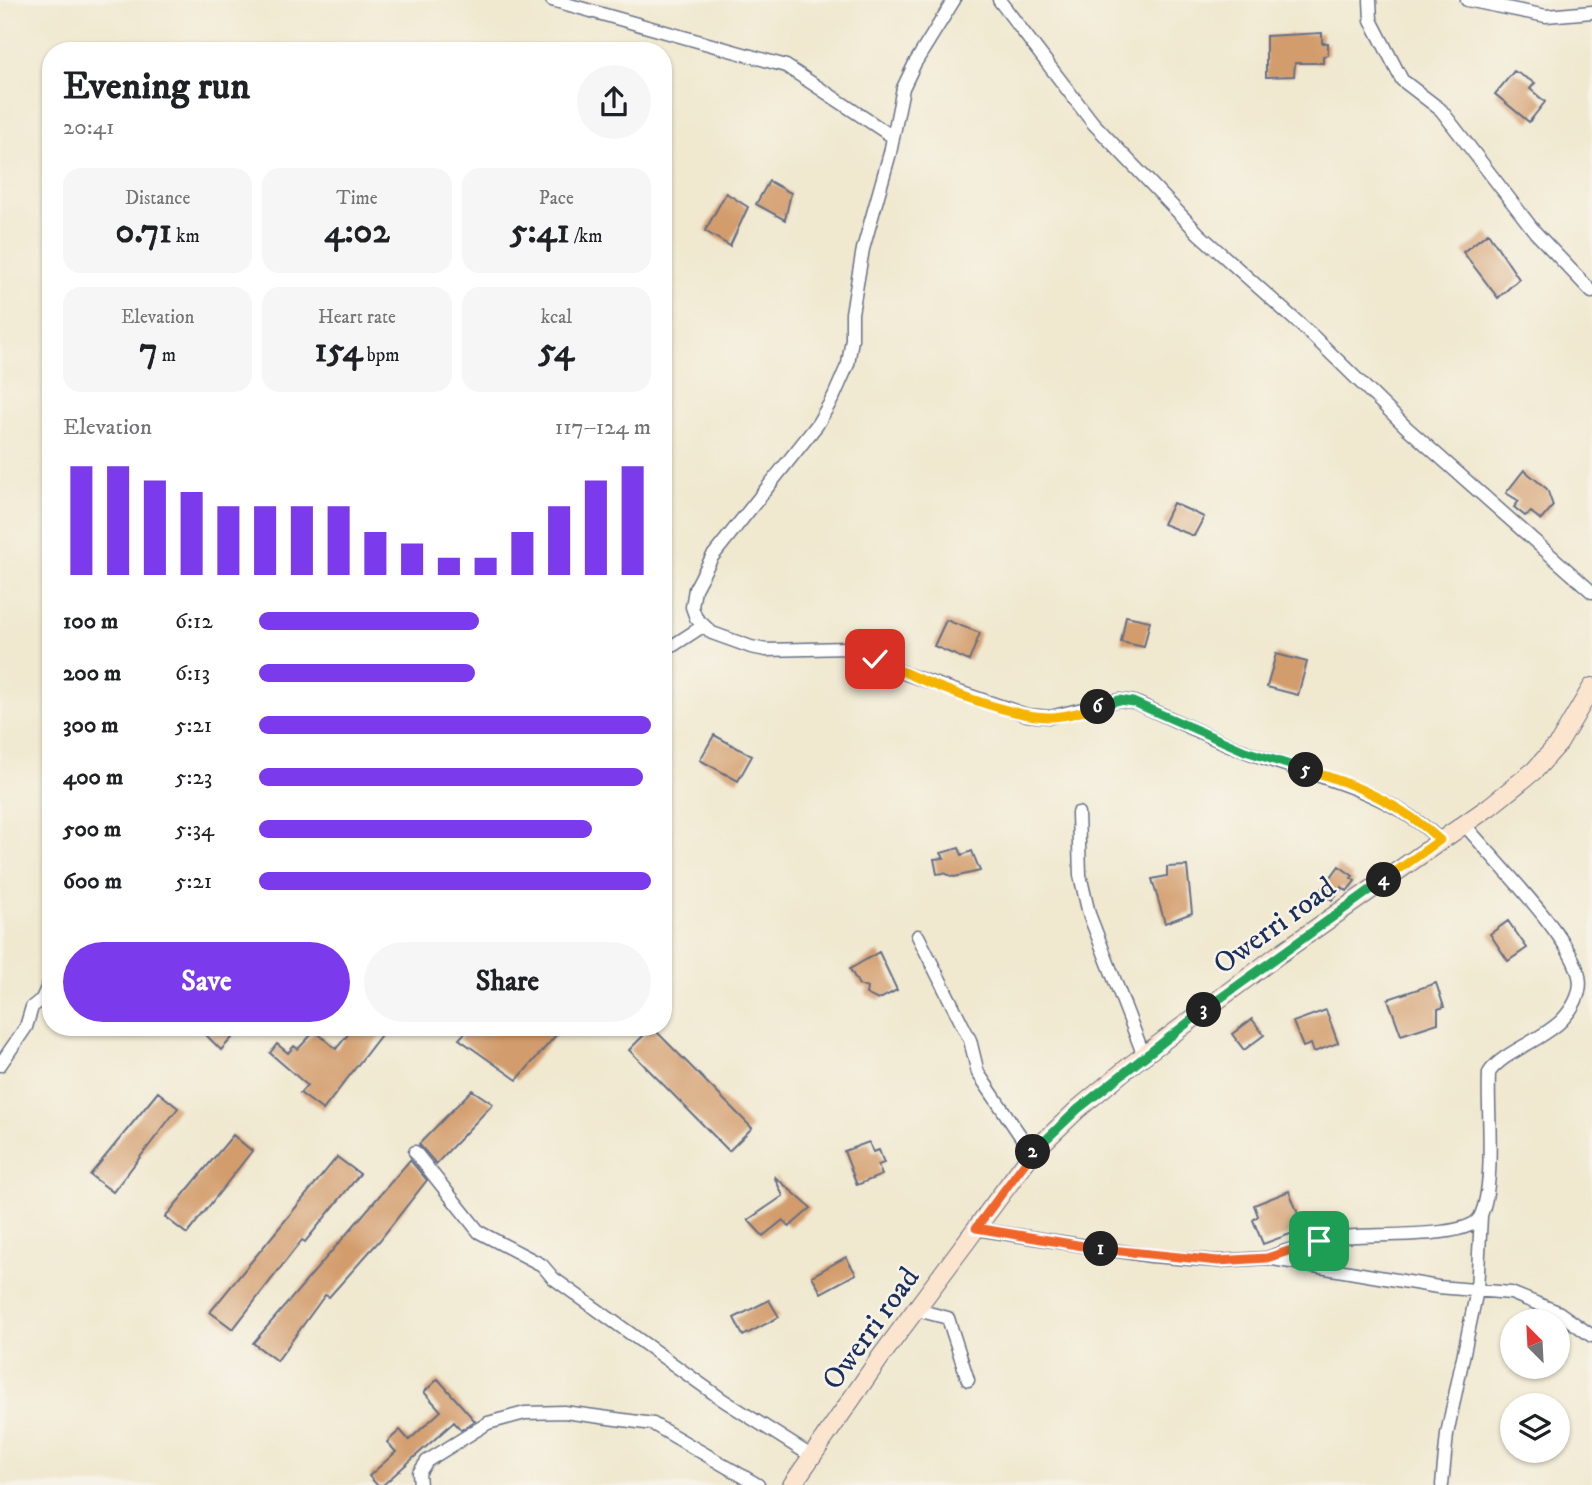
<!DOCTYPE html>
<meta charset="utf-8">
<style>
:root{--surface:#fff;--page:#f6f6f6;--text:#202124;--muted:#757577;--accent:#7c3aed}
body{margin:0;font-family:"IM FELL DW Pica",serif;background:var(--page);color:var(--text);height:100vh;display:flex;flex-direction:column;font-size:26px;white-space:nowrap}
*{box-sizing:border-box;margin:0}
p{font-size:23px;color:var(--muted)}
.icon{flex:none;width:38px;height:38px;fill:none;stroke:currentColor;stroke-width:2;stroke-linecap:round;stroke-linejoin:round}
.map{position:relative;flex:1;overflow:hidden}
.details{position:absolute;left:42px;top:42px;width:630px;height:994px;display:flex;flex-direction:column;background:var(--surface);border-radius:28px;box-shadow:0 2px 5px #0004}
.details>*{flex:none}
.needle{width:46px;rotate:336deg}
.controls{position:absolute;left:1500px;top:1309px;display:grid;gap:14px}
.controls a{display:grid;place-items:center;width:70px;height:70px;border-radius:50%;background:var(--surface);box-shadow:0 2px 5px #0004;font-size:35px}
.pin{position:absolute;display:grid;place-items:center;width:60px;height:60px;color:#fff;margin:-30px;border-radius:14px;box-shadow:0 4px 10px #0006}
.km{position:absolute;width:35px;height:35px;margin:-18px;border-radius:50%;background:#222;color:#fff;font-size:19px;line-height:35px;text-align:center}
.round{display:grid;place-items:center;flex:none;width:74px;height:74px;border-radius:37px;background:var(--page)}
.headline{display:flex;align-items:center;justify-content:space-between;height:119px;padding:0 21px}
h1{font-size:38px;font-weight:700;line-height:52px}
.figures{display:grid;grid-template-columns:repeat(3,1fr);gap:10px;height:119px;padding:7px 21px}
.figures div{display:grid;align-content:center;border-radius:18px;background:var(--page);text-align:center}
.figures b{font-size:35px;font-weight:700}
.figures small{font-size:19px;font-weight:400}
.figures p{font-size:19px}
.chart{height:196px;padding:14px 21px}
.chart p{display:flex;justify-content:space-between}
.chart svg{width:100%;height:126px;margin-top:7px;stroke:var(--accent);stroke-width:6}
.cta{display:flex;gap:14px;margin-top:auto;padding:14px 21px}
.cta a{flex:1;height:80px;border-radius:42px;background:var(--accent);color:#fff;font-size:28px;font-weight:700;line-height:80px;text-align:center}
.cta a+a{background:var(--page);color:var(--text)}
ul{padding:0 21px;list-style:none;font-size:23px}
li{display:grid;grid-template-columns:112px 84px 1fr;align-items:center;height:52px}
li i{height:18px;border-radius:9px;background:var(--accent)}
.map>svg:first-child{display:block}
.building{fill:#d39c6c}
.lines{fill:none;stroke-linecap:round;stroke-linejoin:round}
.street-casing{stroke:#667086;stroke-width:15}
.secondary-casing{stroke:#667086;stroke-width:20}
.street{stroke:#fff;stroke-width:12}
.secondary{stroke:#fce5cf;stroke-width:18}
.split-1-casing{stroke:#fff;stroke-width:14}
.split-2-casing{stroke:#fff;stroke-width:14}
.split-3-casing{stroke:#fff;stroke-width:14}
.split-4-casing{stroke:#fff;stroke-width:14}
.split-5-casing{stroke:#fff;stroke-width:14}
.split-6-casing{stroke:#fff;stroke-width:14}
.split-7-casing{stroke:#fff;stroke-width:14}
.split-1{stroke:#f0652b;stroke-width:9}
.split-2{stroke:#f0652b;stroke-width:9}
.split-3{stroke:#22a559;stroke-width:9}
.split-4{stroke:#22a559;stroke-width:9}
.split-5{stroke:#f5b400;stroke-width:9}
.split-6{stroke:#22a559;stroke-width:9}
.split-7{stroke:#f5b400;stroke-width:9}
.labels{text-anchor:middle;stroke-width:5;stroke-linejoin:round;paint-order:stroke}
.street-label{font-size:30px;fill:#1b2f5e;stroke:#f7f3e8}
</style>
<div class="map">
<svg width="1592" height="1485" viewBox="0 0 1592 1485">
<rect width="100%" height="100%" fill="#f7f3e8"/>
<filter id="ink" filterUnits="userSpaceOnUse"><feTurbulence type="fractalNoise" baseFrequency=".0143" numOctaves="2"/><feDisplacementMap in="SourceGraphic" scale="14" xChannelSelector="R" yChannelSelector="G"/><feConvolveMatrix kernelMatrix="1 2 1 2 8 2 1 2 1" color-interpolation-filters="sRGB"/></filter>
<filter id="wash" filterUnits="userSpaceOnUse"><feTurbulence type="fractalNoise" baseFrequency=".00686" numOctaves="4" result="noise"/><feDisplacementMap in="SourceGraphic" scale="28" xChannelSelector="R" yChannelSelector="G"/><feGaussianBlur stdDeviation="1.57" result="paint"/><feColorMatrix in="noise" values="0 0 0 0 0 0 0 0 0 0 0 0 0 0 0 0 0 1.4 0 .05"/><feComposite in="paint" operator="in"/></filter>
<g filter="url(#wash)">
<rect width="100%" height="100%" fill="#f0e8cf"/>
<g id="blocks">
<path class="building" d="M1322,33V43H1328V55L1323,56V63H1295L1294,76L1266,77V36Z
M1514,71L1535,83L1530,89L1545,102L1529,122L1495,94Z
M769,181L791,193L785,220L756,204Z
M726,193L748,207L730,246L705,231Z
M1488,233L1519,279L1498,298L1463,252Z
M1524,470L1547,489L1553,506L1541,520L1531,512L1525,516L1514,507L1519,501L1506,493Z
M1173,503L1204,517L1194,536L1163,524Z
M1126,616L1150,621L1144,647L1121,642Z
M946,620L980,633L969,661L934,646Z
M1276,654L1307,662L1298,695L1267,687Z
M714,735L752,756L738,781L700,760Z
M959,848L962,855L972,851L980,871L954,877L944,873L937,874L934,859L944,858L941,853Z
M1187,866L1192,913L1165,923L1152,879L1167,876V867Z
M1339,866L1353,876L1351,878L1355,881L1347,891L1342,887L1332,900L1320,892Z
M1508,921L1527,948L1508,961L1490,934Z
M879,952L897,990L878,1000L866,994L867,988L859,985L850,969Z
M1436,983L1444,1007L1438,1009V1023L1401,1035L1388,999Z
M1326,1010L1338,1043L1314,1052L1311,1044L1303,1047L1293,1022Z
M1252,1019L1264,1035L1244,1050L1232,1034Z
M214,1027H242L221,1050L207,1036Z
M354,1027H387L323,1110L300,1093L307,1085L270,1053L277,1044L288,1053L294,1046L298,1049L315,1031L336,1049Z
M470,1027H563L517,1080L459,1039Z
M652,1027L752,1128L729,1151L629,1050Z
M472,1090L493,1104L436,1164L419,1144Z
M158,1092L178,1108L113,1192L90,1175Z
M233,1135L252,1151L187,1234L165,1217Z
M869,1142L873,1152L879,1150L884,1163L878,1165L882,1175L857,1185L844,1151Z
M337,1157L360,1174L305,1242L302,1240L233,1329L210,1312Z
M410,1160L427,1180L380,1240L329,1297L325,1295L277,1361L253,1343Z
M774,1176L811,1208L789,1227L783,1220L763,1236L748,1220L783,1196Z
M1289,1191L1304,1229L1263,1244L1253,1220L1258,1216L1254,1205Z
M846,1257L856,1274L821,1293L812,1276Z
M769,1300L779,1317L743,1336L734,1318Z
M438,1379L475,1421L461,1430L454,1422L383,1485H377L369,1476L396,1452L387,1442L400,1430L409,1440L441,1411L424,1392Z"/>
</g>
</g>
<g filter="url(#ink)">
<use href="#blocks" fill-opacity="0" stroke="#667086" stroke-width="2"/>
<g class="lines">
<defs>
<path id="street" d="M552,0L786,66L893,137
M954,0L915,63L903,88L890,153L863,249L852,313V339L848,364L834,396L817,425L712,557L695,589L692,607L696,618L712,633L751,647L766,650L848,648L906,674L1027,715L1050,717L1119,700L1134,702C1171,718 1208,737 1247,752C1315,777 1385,788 1440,840
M999,0L1093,123L1199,234L1314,337L1406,427L1592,592
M1370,0L1371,20L1402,80L1441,110L1535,232L1592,292
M1467,0L1546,16L1592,12
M663,652L703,626
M1078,813L1080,875L1089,914L1144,1056
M918,936L970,1040L978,1073L1032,1153
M0,1065L26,1027L32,1007L42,999L51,979
M415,1152L479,1232L542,1265L553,1278L723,1400L813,1457
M976,1229L1151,1256L1218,1261L1267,1258L1438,1287L1511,1293L1558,1312L1592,1336
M1267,1258C1292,1248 1317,1241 1344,1237C1370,1233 1468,1240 1480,1217C1496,1185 1487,1110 1489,1073C1501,1053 1543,1040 1562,1020C1574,1007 1584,990 1578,972C1566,932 1493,859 1464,824
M917,1310L948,1318L968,1380
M420,1485L419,1473L427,1461L488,1423L525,1413L564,1412L653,1424L758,1485
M1442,1485L1447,1434L1477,1290L1481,1216"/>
<path id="secondary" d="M792,1485L882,1355L1032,1153L1078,1109L1131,1065L1278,955L1489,807L1535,770L1559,743L1592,687"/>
</defs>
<use href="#street" class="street-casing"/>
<use href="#secondary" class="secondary-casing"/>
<use href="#street" class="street"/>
<use href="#secondary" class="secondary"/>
</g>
</g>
<g class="lines" filter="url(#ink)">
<defs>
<path id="split-1" d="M1101,1249L1218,1261L1267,1258L1319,1241"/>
<path id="split-2" d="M1033,1152L976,1228L1101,1249"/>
<path id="split-3" d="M1033,1152L1078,1109L1204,1010"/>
<path id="split-4" d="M1204,1010L1384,880"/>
<path id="split-5" d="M1306,770C1355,783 1403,806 1440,840L1384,880"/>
<path id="split-6" d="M1098,707L1119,700L1133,702L1245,751L1306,770"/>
<path id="split-7" d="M875,659C915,678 1008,718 1050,717C1066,717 1083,711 1098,707"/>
</defs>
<use href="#split-1" class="split-1-casing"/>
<use href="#split-2" class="split-2-casing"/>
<use href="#split-3" class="split-3-casing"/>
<use href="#split-4" class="split-4-casing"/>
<use href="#split-5" class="split-5-casing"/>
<use href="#split-6" class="split-6-casing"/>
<use href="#split-7" class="split-7-casing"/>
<use href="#split-1" class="split-1"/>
<use href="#split-2" class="split-2"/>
<use href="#split-3" class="split-3"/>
<use href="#split-4" class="split-4"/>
<use href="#split-5" class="split-5"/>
<use href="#split-6" class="split-6"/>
<use href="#split-7" class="split-7"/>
</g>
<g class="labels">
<g class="street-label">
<text transform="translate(1274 925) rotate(-36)" y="10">Owerri road</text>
<text transform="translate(870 1328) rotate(-54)" y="10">Owerri road</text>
</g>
</g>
</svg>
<div class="controls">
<a><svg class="needle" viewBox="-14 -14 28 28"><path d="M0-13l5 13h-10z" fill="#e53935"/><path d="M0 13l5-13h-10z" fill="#757577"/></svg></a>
<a><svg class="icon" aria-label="layers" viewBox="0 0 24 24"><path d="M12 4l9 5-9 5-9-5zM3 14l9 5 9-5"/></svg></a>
</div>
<div class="pin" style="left:1319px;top:1241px;background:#1e9e55"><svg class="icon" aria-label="arrive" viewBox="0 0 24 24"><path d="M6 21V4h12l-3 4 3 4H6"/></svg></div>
<div class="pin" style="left:875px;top:659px;background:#d93025"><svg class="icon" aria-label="check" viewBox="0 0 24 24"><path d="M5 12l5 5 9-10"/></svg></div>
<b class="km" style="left:1101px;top:1249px">1</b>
<b class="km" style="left:1033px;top:1152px">2</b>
<b class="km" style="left:1204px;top:1010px">3</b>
<b class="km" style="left:1384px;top:880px">4</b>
<b class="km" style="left:1306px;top:770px">5</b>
<b class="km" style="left:1098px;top:707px">6</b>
<section class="details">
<div class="headline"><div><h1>Evening run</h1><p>20:41</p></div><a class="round"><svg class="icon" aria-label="share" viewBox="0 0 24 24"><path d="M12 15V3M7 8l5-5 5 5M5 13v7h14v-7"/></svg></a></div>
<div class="figures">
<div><p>Distance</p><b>0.71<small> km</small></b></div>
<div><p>Time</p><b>4:02</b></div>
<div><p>Pace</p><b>5:41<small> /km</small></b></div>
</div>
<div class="figures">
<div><p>Elevation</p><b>7<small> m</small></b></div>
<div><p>Heart rate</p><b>154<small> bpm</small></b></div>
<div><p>kcal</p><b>54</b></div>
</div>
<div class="chart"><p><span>Elevation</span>117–124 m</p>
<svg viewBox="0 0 160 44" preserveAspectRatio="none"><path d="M5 44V6M15 44V6M25 44V11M35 44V15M45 44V20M55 44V20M65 44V20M75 44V20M85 44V29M95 44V33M105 44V38M115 44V38M125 44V29M135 44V20M145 44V11M155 44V6"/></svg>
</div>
<ul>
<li><b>100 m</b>6:12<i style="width:56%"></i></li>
<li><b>200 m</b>6:13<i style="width:55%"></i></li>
<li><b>300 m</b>5:21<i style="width:100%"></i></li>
<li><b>400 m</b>5:23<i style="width:98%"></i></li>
<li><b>500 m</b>5:34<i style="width:85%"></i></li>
<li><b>600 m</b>5:21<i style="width:100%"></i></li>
</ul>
<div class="cta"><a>Save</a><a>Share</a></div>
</section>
</div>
